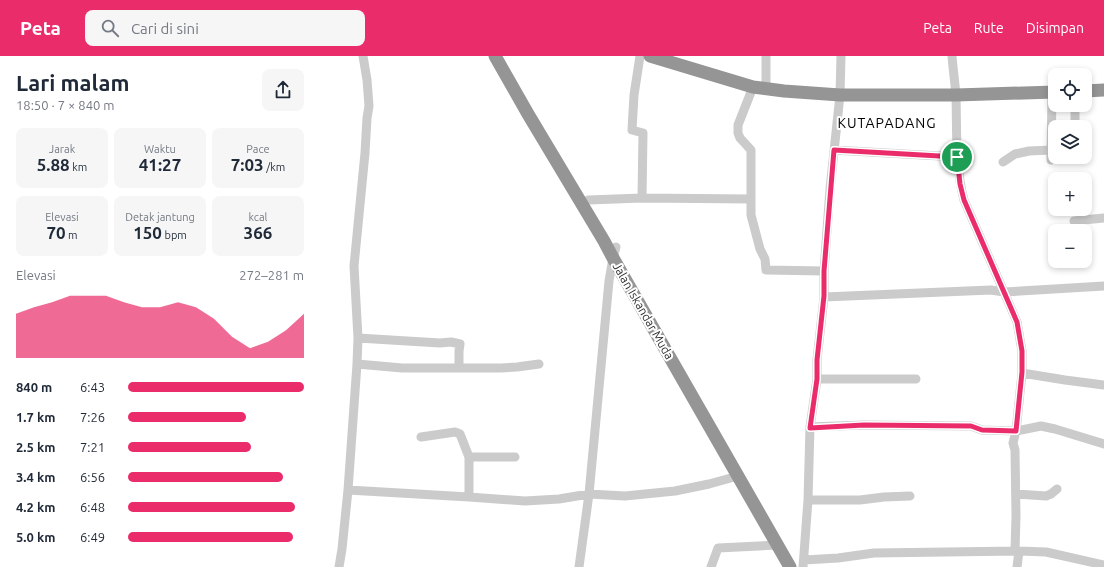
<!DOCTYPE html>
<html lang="id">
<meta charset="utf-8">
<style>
:root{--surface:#fff;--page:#f6f6f7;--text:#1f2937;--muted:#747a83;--accent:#ea2c6b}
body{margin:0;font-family:Ubuntu,sans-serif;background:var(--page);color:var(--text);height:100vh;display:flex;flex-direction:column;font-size:15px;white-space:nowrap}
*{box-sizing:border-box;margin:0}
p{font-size:13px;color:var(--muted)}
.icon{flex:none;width:22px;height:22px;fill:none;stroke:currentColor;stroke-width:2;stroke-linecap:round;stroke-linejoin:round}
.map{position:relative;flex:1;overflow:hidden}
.panel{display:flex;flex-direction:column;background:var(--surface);width:320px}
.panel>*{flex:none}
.buttons{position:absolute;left:728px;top:12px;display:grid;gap:8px}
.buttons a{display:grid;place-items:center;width:44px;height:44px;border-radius:8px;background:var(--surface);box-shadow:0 2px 6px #0003;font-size:20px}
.pin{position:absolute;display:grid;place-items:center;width:34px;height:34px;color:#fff;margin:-17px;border:2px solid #fff;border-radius:50%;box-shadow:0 1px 4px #0007}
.round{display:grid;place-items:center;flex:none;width:42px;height:42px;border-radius:8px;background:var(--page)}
.overview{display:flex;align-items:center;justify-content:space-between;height:68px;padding:0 16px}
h1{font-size:22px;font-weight:600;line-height:30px}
.metrics{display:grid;grid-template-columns:repeat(3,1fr);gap:6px;height:68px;padding:4px 16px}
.metrics div{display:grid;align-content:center;border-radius:8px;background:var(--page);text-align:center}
.metrics b{font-size:17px;font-weight:600}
.metrics small{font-size:11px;font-weight:400}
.metrics p{font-size:11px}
.chart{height:112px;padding:8px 16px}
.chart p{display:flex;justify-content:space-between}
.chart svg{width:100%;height:72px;margin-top:4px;fill:var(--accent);opacity:.7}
ul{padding:0 16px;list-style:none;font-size:13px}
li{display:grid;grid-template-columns:64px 48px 1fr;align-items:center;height:30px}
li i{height:10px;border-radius:5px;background:var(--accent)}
header{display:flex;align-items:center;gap:24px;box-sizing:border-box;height:56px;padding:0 20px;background:var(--accent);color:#fff}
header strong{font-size:19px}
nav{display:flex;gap:22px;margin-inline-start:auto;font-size:14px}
.search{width:280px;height:36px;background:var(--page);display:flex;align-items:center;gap:10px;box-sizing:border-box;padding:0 14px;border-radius:8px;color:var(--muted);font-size:15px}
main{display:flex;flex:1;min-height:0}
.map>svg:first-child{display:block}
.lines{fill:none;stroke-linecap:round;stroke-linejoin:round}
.minor{stroke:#cbcbcb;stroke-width:9}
.highway{stroke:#959595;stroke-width:13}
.route-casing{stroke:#fff;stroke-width:8}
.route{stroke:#ea2c6b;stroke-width:5}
.labels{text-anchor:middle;stroke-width:4;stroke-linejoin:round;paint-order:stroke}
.street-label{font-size:12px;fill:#2e2e2e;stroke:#fff}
.quarter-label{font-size:14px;letter-spacing:1px;fill:#000;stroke:#fff}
</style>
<header>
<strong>Peta</strong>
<div class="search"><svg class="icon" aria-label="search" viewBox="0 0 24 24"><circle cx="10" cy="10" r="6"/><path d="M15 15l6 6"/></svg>Cari di sini</div>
<nav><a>Peta</a><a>Rute</a><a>Disimpan</a></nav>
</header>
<main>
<section class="panel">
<div class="overview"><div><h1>Lari malam</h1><p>18:50 · 7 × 840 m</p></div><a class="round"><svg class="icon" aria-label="share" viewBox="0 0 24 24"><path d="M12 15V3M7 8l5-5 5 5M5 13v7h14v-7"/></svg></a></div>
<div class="metrics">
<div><p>Jarak</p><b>5.88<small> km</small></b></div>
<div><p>Waktu</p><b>41:27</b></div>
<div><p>Pace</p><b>7:03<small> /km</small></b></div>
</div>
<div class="metrics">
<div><p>Elevasi</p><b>70<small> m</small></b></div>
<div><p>Detak jantung</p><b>150<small> bpm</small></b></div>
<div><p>kcal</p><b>366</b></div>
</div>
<div class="chart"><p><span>Elevasi</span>272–281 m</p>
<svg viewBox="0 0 160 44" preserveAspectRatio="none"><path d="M0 44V17L10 13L20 10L30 6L40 6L50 6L60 10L70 13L80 13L90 10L100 13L110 20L120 31L130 38L140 34L150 27L160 17V44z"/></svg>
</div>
<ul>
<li><b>840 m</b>6:43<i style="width:100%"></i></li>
<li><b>1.7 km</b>7:26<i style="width:67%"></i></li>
<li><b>2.5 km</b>7:21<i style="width:70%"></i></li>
<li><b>3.4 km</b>6:56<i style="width:88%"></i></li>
<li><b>4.2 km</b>6:48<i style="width:95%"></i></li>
<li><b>5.0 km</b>6:49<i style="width:94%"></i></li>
</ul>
</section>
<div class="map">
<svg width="784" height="511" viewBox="0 0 784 511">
<rect width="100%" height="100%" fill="#fff"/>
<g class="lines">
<path class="minor" d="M43,0L47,24L49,50L47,62L45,97L34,210L38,282L37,308L28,434L149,441L205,445L239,443L269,438L305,440L355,435L389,428L418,420
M320,0L314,39L312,74L323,77L322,142
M446,0V33
M632,0C633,13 635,27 636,40C637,75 635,110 644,144L697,266L702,295V317L696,375L693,387L695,394L696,460L695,495
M433,31L418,69V77L420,82L431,94V159L440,193L445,203L446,214L504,215
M755,71V49
M514,94L637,101
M731,104L732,36
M683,106L695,98L709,95L731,94
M268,144L322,142L431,143
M754,165L784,162
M504,241L671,234L684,236L784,230
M38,282L120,287L131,286L140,288L139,295V312
M37,308L82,312H181L197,311L219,308
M702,317L745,324L784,329
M497,323H596
M490,371L544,369L651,370L662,374L696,375L721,370L735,373L784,388
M101,381L135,376L140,378L149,401V441
M149,401H195
M696,438L726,440L731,438L737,433
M488,444H540L564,441L590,440
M484,504L518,502L554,497L699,495L726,496L784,509
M19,511L22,493L28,434
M259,511L269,438L289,225L293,202L296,191
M391,511L398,492L457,489
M483,511L488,444L490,371L497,323V304L504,241V215L510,133L520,39L521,0
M697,511L699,495"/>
<path class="highway" d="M175,0L208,58L284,185L293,202L470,511
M330,0L433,31L464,35L520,39H636L735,36
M765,35L784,34"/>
</g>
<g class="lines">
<defs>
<path id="route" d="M514,94L637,101L640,128L644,144L697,266L702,295V316L696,375L662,374L651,370L544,369L490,372L497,323V304L504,240V215Z"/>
</defs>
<use href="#route" class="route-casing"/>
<use href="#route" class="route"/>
</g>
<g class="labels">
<g class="street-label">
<text transform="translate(323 255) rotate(60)" y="4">Jalan Iskandar Muda</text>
</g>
<g class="quarter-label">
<text x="567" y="72">KUTAPADANG</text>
</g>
</g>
</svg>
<div class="buttons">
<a><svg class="icon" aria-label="locate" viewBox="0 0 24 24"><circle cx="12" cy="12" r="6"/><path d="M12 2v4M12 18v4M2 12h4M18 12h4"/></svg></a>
<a><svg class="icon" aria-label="layers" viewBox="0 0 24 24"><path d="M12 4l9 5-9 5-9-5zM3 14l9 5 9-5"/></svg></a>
<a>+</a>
<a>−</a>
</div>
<div class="pin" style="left:637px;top:101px;background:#1e9e55"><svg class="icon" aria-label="arrive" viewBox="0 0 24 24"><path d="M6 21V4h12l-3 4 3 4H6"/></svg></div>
</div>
</main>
